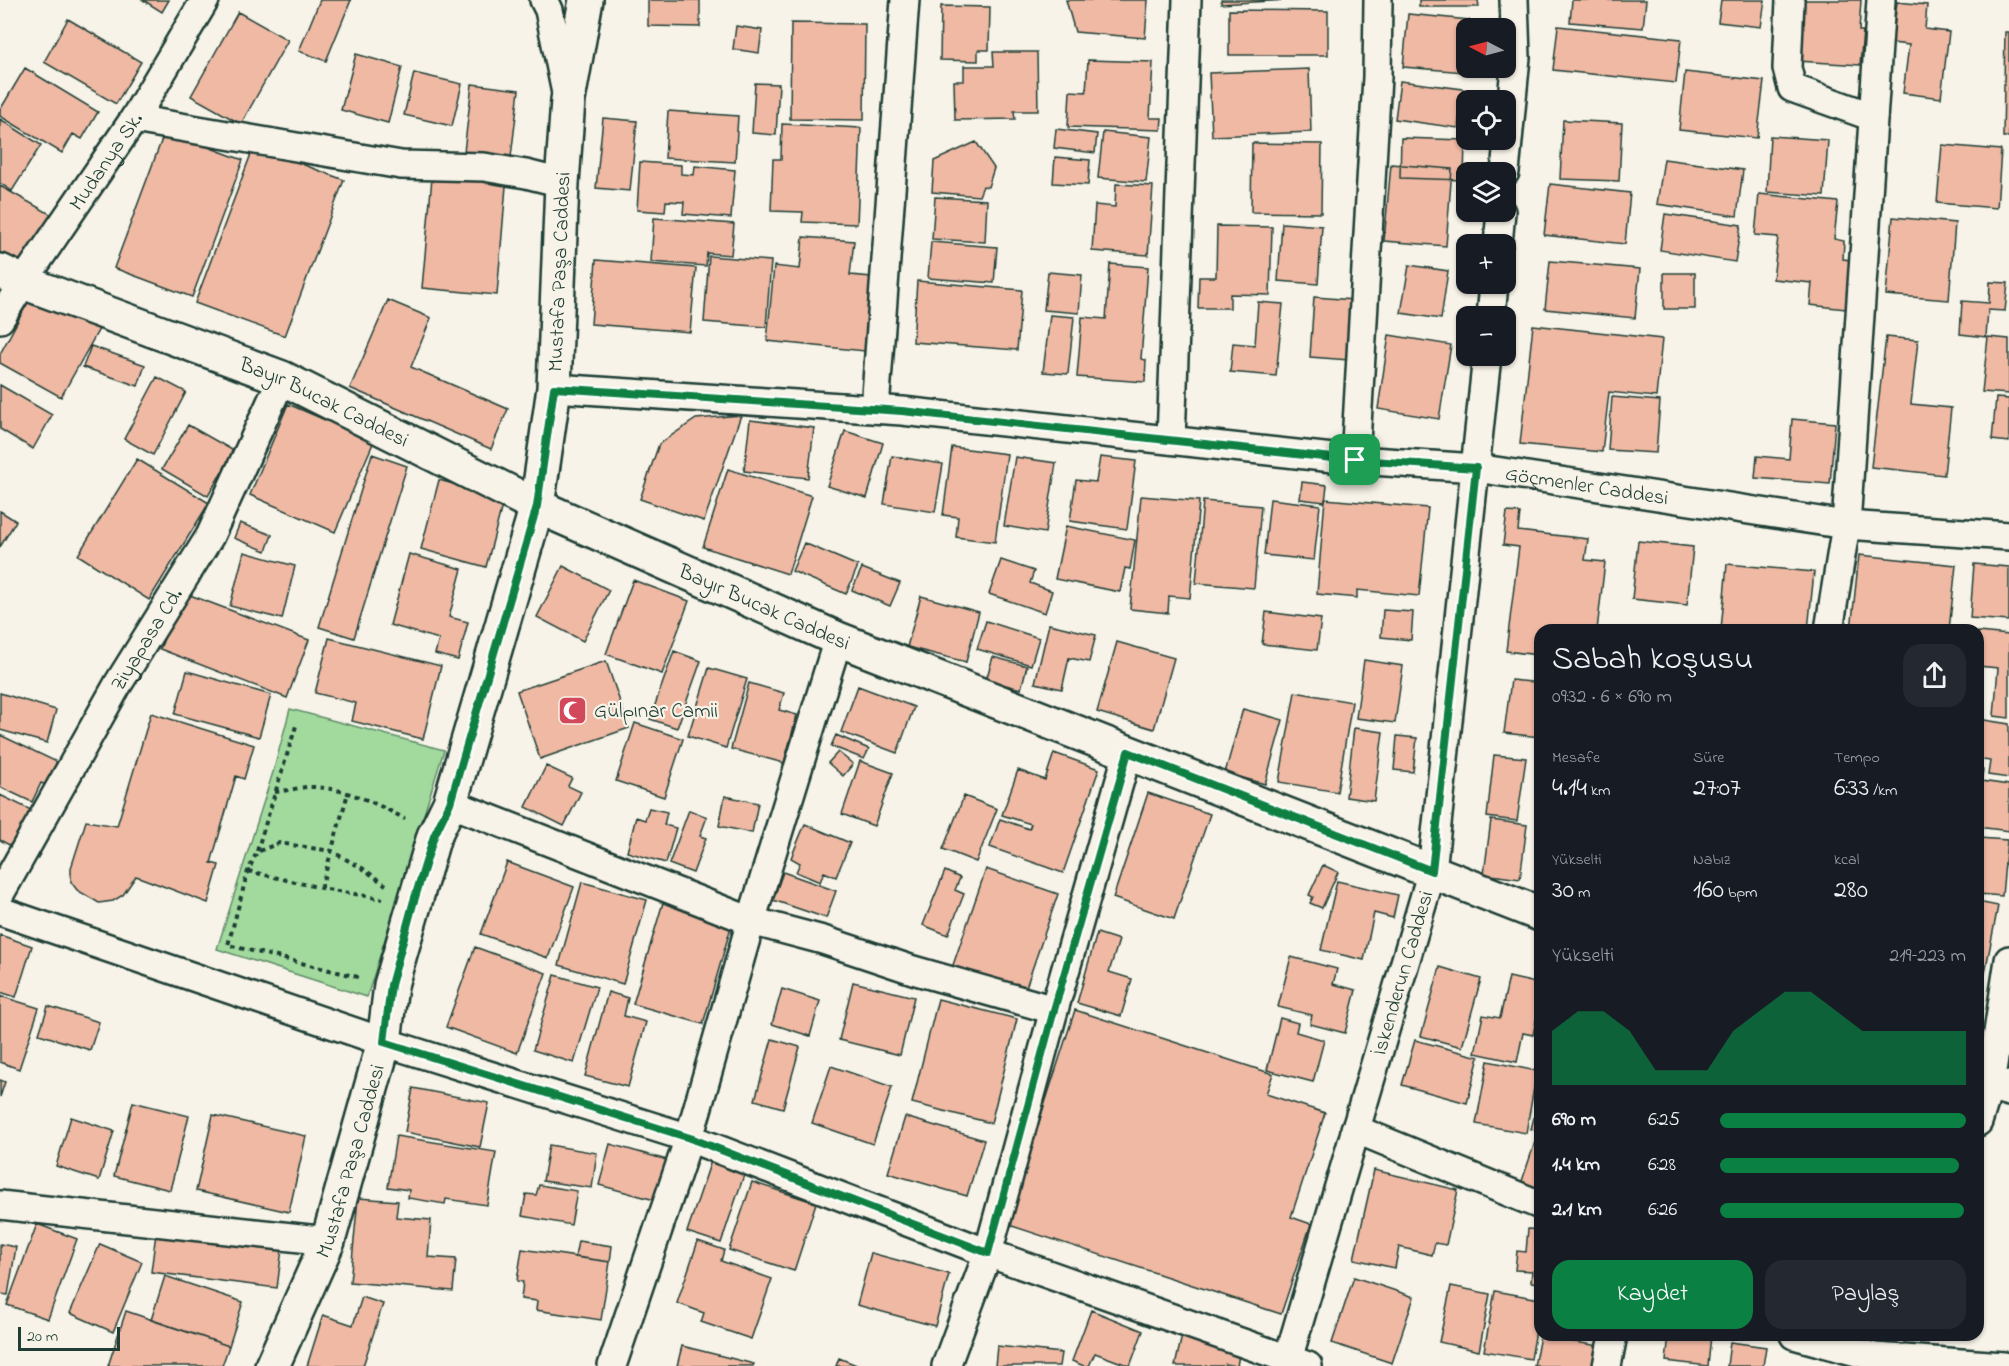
<!DOCTYPE html>
<html lang="tr">
<meta charset="utf-8">
<style>
:root{--surface:#171b24;--page:#242831;--text:#f1f3f6;--muted:#9ea1a6;--accent:#0b8043}
body{margin:0;font-family:"Indie Flower",sans-serif;background:var(--page);color:var(--text);height:100vh;display:flex;flex-direction:column;font-size:22px;white-space:nowrap}
*{box-sizing:border-box;margin:0}
p{font-size:20px;color:var(--muted)}
.icon{flex:none;width:33px;height:33px;fill:none;stroke:currentColor;stroke-width:2;stroke-linecap:round;stroke-linejoin:round}
.map{position:relative;flex:1;overflow:hidden}
.side{position:absolute;left:1534px;top:624px;width:450px;height:717px;display:flex;flex-direction:column;background:var(--surface);border-radius:18px;box-shadow:0 2px 4px #0004}
.side>*{flex:none}
.needle{width:39px;rotate:276deg}
.tools{position:absolute;left:1456px;top:18px;display:grid;gap:12px}
.tools a{display:grid;place-items:center;width:60px;height:60px;border-radius:12px;background:var(--surface);box-shadow:0 2px 4px #0004;font-size:30px}
.scale{position:absolute;left:18px;bottom:15px;width:102px;box-sizing:border-box;padding-left:6px;border:3px solid #1f3d34;border-top:0;font-size:16px;line-height:21px;white-space:nowrap;color:#1f3d34;-webkit-text-stroke:4px #f7f3e8;paint-order:stroke}
.pin{position:absolute;display:grid;place-items:center;width:51px;height:51px;color:#fff;margin:-26px;border-radius:12px;box-shadow:0 3px 9px #0006}
.round{display:grid;place-items:center;flex:none;width:63px;height:63px;border-radius:18px;background:var(--page)}
.headline{display:flex;align-items:center;justify-content:space-between;height:102px;padding:0 18px}
h1{font-size:33px;font-weight:600;line-height:45px}
.metrics{display:grid;grid-template-columns:repeat(3,1fr);gap:9px;height:102px;padding:6px 18px}
.metrics div{display:grid;align-content:center}
.metrics b{font-size:26px;font-weight:600}
.metrics small{font-size:16px;font-weight:400}
.metrics p{font-size:16px}
.chart{height:168px;padding:12px 18px}
.chart p{display:flex;justify-content:space-between}
.chart svg{width:100%;height:108px;margin-top:6px;fill:var(--accent);opacity:.7}
.cta{display:flex;gap:12px;margin-top:auto;padding:12px 18px}
.cta a{flex:1;height:69px;border-radius:18px;background:var(--accent);color:#fff;font-size:24px;font-weight:600;line-height:69px;text-align:center}
.cta a+a{background:var(--page);color:var(--text)}
ul{padding:0 18px;list-style:none;font-size:20px}
li{display:grid;grid-template-columns:96px 72px 1fr;align-items:center;height:45px}
li i{height:15px;border-radius:8px;background:var(--accent)}
.map>svg:first-child{display:block}
.green{fill:#a2da9e;stroke:#608c69;stroke-width:1.5}
.building{fill:#f0b9a4;stroke:#1f3d34;stroke-width:1.5}
.lines{fill:none;stroke-linecap:round;stroke-linejoin:round}
.street-casing{stroke:#1f3d34;stroke-width:32}
.secondary-casing{stroke:#1f3d34;stroke-width:38}
.path{stroke:#1f3d34;stroke-width:4;stroke-dasharray:4.5 4.5;stroke-linecap:butt}
.street{stroke:#f7f3e8;stroke-width:27}
.secondary{stroke:#f7f3e8;stroke-width:33}
.route-casing{stroke:#fff;stroke-width:12}
.route{stroke:#0b8043;stroke-width:8}
.labels{text-anchor:middle;stroke-width:4.5;stroke-linejoin:round;paint-order:stroke}
.street-label{font-size:21px;fill:#1f3d34;stroke:#f7f3e8}
.poi-label{font-size:21px;fill:#1f3d34;stroke:#f7f3e8;text-anchor:start}
</style>
<div class="map">
<svg width="2009" height="1366" viewBox="0 0 2009 1366">
<rect width="100%" height="100%" fill="#f7f3e8"/>
<filter id="ink" filterUnits="userSpaceOnUse"><feTurbulence type="fractalNoise" baseFrequency=".0167" numOctaves="2"/><feDisplacementMap in="SourceGraphic" scale="12" xChannelSelector="R" yChannelSelector="G"/><feConvolveMatrix kernelMatrix="1 2 1 2 8 2 1 2 1" color-interpolation-filters="sRGB"/></filter>
<g filter="url(#ink)">
<path class="green" d="M290,709L444,750L367,997L217,949L274,769Z"/>
<path class="building" d="M143,0H169L162,12Z
M320,0H351L326,61L299,51Z
M648,0H700V27L648,26Z
M1066,0H1148L1145,38L1075,32Z
M1221,0H1287L1221,4Z
M1419,0H1478L1479,7H1419Z
M1572,0H1646L1643,28L1570,22Z
M1721,0H1765L1761,27L1718,22Z
M1803,0H1861L1859,31H1863L1860,65L1798,61Z
M1897,2L1927,5L1925,29L1949,32L1941,98L1903,93L1909,45L1892,43Z
M941,6L990,7L989,50H978V61L940,60Z
M1229,10L1328,11V55H1229Z
M238,12L288,40L241,124L191,96Z
M1408,14L1469,20V28H1467L1465,72L1403,67Z
M68,19L141,62L116,104L44,62Z
M791,23L865,24L864,120L790,119Z
M736,26L762,30L759,53L733,49Z
M1558,26L1681,39L1676,83L1553,70Z
M2005,32H2009V137H2003Z
M993,52H1037L1038,111H1014L1015,119L955,120L954,81H964V66H994Z
M356,54L402,67L388,123L341,110Z
M1088,60L1153,62L1150,118H1162L1161,130L1068,127L1070,91L1086,92Z
M25,68L98,112L82,139L73,134L62,153L0,116V110Z
M1309,69L1311,132L1212,136L1209,73Z
M1685,72L1764,81L1757,138L1679,130Z
M414,73L462,84L452,126L404,115Z
M1400,81L1463,89L1458,128L1395,119Z
M755,83L779,84L776,135L752,133Z
M472,84L519,90L511,157L464,152Z
M668,111L738,116L735,162L665,158Z
M603,118L637,121L630,191L596,188Z
M0,119L41,145L12,191L0,183Z
M1563,120L1622,123L1619,181L1560,179Z
M782,124L861,128L857,224L802,222L803,212L771,211L773,159H781Z
M1056,129L1097,134L1095,153L1054,148Z
M165,131L243,160L192,297L114,268Z
M1103,132L1151,137L1146,182L1098,178Z
M1770,136L1828,140L1824,196L1767,192Z
M1401,138L1465,140L1464,180L1400,178Z
M976,142L994,168L988,187L983,186L979,196L932,192L934,161Z
M1252,143L1322,144L1321,213L1251,212Z
M1942,145L2001,150L1997,208L1937,203Z
M254,146L344,180L285,336L195,303Z
M1055,157L1090,160L1088,185L1053,183Z
M1664,159L1743,170L1737,216L1657,204Z
M640,162L681,165V174L694,175L695,166L735,170L731,218L683,214L684,202L666,201L665,212L637,210Z
M1391,164L1452,169L1446,246L1384,241Z
M433,167L507,174L497,295L422,288Z
M1116,184L1153,186L1148,255L1092,251L1095,205L1115,207Z
M1550,184L1630,193L1625,244L1544,235Z
M0,186L52,215L22,268L0,255Z
M1759,194L1838,202L1834,239L1844,241L1843,259L1860,261L1855,310L1810,305L1812,283L1773,279L1778,237L1755,235Z
M935,197L987,200L985,242L932,239Z
M1665,214L1741,225L1735,262L1660,250Z
M1893,217L1955,223L1949,300L1886,295Z
M654,218L734,224L731,255L707,253L706,266L651,262Z
M1282,223L1322,226L1318,284L1278,281Z
M1217,226L1272,227L1270,295L1230,294V308H1198L1199,277H1216Z
M803,237L854,241L850,275L872,277L865,351L767,341L774,266L800,269Z
M931,242L997,247L994,283L928,278Z
M709,256L771,261L766,327L704,322Z
M596,260L696,268L690,332L591,324Z
M1550,261L1640,269L1635,318L1545,309Z
M1110,264L1148,267L1141,359L1146,360L1145,382L1077,377L1082,317L1106,319Z
M1409,265L1448,271L1441,319L1401,313Z
M1048,272L1082,275L1079,313L1044,310Z
M1664,273H1695V309H1664Z
M917,281L1022,290L1017,350L913,342Z
M1990,282L2008,283L2005,311L1988,310L1986,337L1960,334L1962,301L1989,303Z
M33,293L99,329L61,397L0,363V354Z
M1314,297L1354,300L1349,360L1310,357Z
M388,300L431,318L411,367L508,409L491,449L350,388Z
M1258,302L1283,304L1276,376L1230,372L1233,343L1255,345Z
M1050,315L1074,317L1068,374L1043,372Z
M1533,325L1662,339L1656,397L1609,392L1602,452L1520,444Z
M1389,335L1451,345L1439,419L1378,409Z
M1886,337L1918,340L1911,404L1951,408L1944,475L1871,467Z
M1988,337L2009,339V394L1982,392Z
M91,346L145,365L138,386L83,367Z
M157,377L186,392L153,455L124,439Z
M0,385L52,415L33,449L0,429Z
M1612,397L1660,401L1656,453L1608,450Z
M1996,398L2009,399V442L1992,440Z
M288,404L374,441L335,532L250,495Z
M741,415L704,521L640,499L659,444L696,419Z
M1792,419L1835,423L1830,484L1755,478L1757,456L1789,459Z
M750,420L814,428L808,478L744,471Z
M188,425L234,451L208,496L162,469Z
M845,431L883,443L867,498L827,486Z
M952,447L1007,454L995,542L956,537L958,517L943,515Z
M372,454L407,466L354,638L319,627Z
M892,456L943,464L935,512L884,504Z
M1015,457L1056,463L1045,533L1004,526Z
M1100,457L1136,461L1127,529L1070,521L1076,480L1096,482Z
M137,459L209,503L149,600L78,555Z
M728,469L812,496L788,574L703,547Z
M439,480L504,498L486,567L421,549Z
M1302,482L1327,485L1325,502L1300,499Z
M1141,496L1199,501L1190,598L1169,596L1168,613L1130,609Z
M1270,499L1320,505L1314,560L1264,555Z
M1325,499L1428,508L1419,596L1357,590V598L1317,594Z
M1203,501L1261,506L1254,588L1196,583Z
M0,511L16,521L0,547Z
M1507,512L1520,513L1518,531L1588,539L1585,560L1605,562L1597,630H1540V673L1536,672L1538,655L1506,651L1519,547L1503,545Z
M240,523L272,535L266,551L234,538Z
M1066,526L1135,540L1130,569L1125,568L1120,592L1055,579Z
M1638,541L1693,547L1687,605L1632,599Z
M804,543L858,566L846,594L792,571Z
M244,552L295,566L282,619L230,606Z
M409,554L462,569L449,617L468,622L458,660L435,654L439,639L390,625Z
M1859,555L1956,565L1949,630H1851Z
M1001,560L1034,571L1030,583L1052,591L1045,613L989,594Z
M1727,564L1814,572L1808,630H1721Z
M1974,564L2009,567V621L1970,618Z
M563,566L609,590L583,641L537,617Z
M862,568L900,583L890,606L852,590Z
M633,580L689,601L662,674L606,654Z
M182,592L309,640L287,698L160,649Z
M921,596L979,612L966,662L907,647Z
M1383,610L1413,612L1411,640L1381,637Z
M1266,612L1321,619L1317,650L1262,644Z
M986,621L1039,638L1031,665L977,649Z
M1049,624L1096,635L1089,662L1069,658L1062,689L1035,683Z
M1978,632L2009,635V718L1994,716L1998,668L1978,666Z
M329,638L441,666L423,739L352,721L356,703L315,693Z
M1117,642L1174,658L1154,729L1097,712Z
M674,651L701,661L677,728L650,719Z
M993,657L1027,666L1021,689L986,680Z
M1364,660L1403,666L1395,723L1356,718Z
M606,661L629,728L540,759L517,691Z
M709,668L747,679L726,748L688,736Z
M187,671L271,695L259,737L175,714Z
M1511,680L1540,683V737L1504,733Z
M749,683L784,693L779,710L797,715L784,763L731,749Z
M858,686L914,707L897,753L841,732Z
M1295,692L1352,702L1337,792L1279,782Z
M0,693L56,710L47,743L0,730Z
M1243,709L1283,720L1265,784L1225,773Z
M151,713L254,745L244,779L236,776L211,863L219,865L208,903L136,876L123,895L113,901L99,903L77,890L71,882V868L86,821L117,826Z
M1978,719L2009,724V778L1988,775L1990,761L1978,759Z
M635,723L683,739L664,797L616,781Z
M1354,728L1383,732L1374,801L1346,797Z
M0,735L57,762L46,785L41,783L32,802L0,787Z
M836,735L869,749L864,759L831,746Z
M1397,736L1417,738L1413,772L1394,770Z
M838,752L853,764L843,776L828,763Z
M1054,753L1099,769L1063,873L990,847L1000,819L1029,829L1031,824L1002,815L1018,770L1045,780Z
M1494,755L1526,758L1517,821L1487,817Z
M860,761L893,773L874,826L842,814Z
M546,766L572,778L568,786L581,792L564,826L526,807Z
M1978,770H1983L1981,781L2009,785V831L1978,827Z
M1148,793L1210,814L1174,919L1113,898Z
M0,795L31,810L13,847L0,840Z
M725,796L758,803L752,833L719,826Z
M964,796L997,809L976,862L943,849Z
M649,808L667,812L664,825L676,828L666,863L627,852L636,817L645,820Z
M689,810L707,817L700,836L706,838L693,873L669,864Z
M1491,820L1527,825L1520,879L1484,874Z
M805,824L850,843L836,877L824,872L820,882L796,872L800,863L791,858Z
M1978,838L2007,840L2002,896L1978,894Z
M507,862L574,887L548,958L481,934Z
M1323,865L1338,872L1322,908L1310,903L1313,897L1309,895Z
M986,869L1058,894L1024,993L952,968Z
M945,871L960,878L955,890L964,894L948,935L923,925Z
M783,872L836,891L826,918L773,900Z
M1337,881L1398,895L1393,918L1374,913L1364,960L1321,950Z
M582,882L647,900L623,984L559,965Z
M664,899L733,920L703,1024L633,1004Z
M1978,902L1998,906L1985,973L1978,972Z
M1097,933L1119,940L1109,972L1132,979L1121,1016L1077,1003Z
M0,935L32,946L16,997L0,992Z
M475,947L546,973L517,1053L446,1027Z
M1291,957L1337,969L1333,984L1356,990L1345,1033L1310,1024L1312,1015L1278,1007Z
M1440,967L1481,979L1462,1047L1421,1036Z
M555,975L597,987L574,1063L533,1050Z
M1509,977L1540,984V1002L1533,1035L1523,1033L1517,1062L1475,1053L1483,1015L1500,1018Z
M853,982L914,997L900,1055L839,1040Z
M782,989L820,1001L810,1036L772,1024Z
M608,992L628,998L624,1016L646,1022L628,1087L585,1076Z
M0,996L39,1008L19,1069L0,1062Z
M938,999L1017,1019L991,1123L912,1103Z
M48,1006L99,1022L90,1050L39,1034Z
M1075,1010L1273,1074L1266,1094L1325,1113L1291,1217L1311,1224L1281,1314L1006,1224Z
M1280,1018L1298,1023L1296,1032L1324,1040L1313,1082L1267,1070Z
M772,1039L800,1047L783,1108L755,1100Z
M1415,1040L1479,1057L1467,1103L1402,1085Z
M1488,1061L1537,1071L1526,1133L1476,1124Z
M831,1066L892,1087L873,1144L812,1123Z
M0,1080L5,1082L0,1097Z
M413,1088L489,1103L480,1147L405,1132Z
M1540,1095V1131L1531,1129Z
M133,1102L189,1116L170,1190L114,1176Z
M213,1115L306,1136L289,1212L196,1191Z
M71,1117L114,1131L99,1180L56,1166Z
M905,1117L984,1140L967,1196L888,1173Z
M396,1136L496,1152L487,1205L446,1199L445,1204L408,1198L409,1190L388,1187Z
M1535,1142L1540,1143V1201L1518,1193Z
M610,1144L674,1162L662,1202L599,1185Z
M549,1145L597,1153L592,1188L543,1181Z
M712,1158L746,1169L721,1243L687,1232Z
M1374,1170L1458,1190L1446,1245L1435,1243L1432,1255L1399,1247L1395,1268L1354,1259Z
M752,1182L816,1203L794,1271L729,1250Z
M539,1185L577,1191L571,1225L522,1216L526,1194L536,1195Z
M358,1198L398,1201L396,1217L431,1220L428,1257L456,1259L453,1291L350,1282Z
M37,1224L77,1239L48,1319L7,1305Z
M1528,1229L1540,1230V1283L1531,1282L1532,1271L1515,1270L1517,1251L1526,1252Z
M156,1233L282,1249L277,1288L151,1272Z
M578,1241L612,1246L610,1262L575,1257Z
M698,1241L724,1250L721,1261L772,1279L751,1339L701,1322L704,1313L677,1303Z
M0,1244L16,1247L8,1295L0,1294Z
M100,1244L142,1262L113,1332L70,1313Z
M522,1249L610,1262L601,1320L536,1310L537,1301L521,1299L523,1282L517,1281Z
M871,1253L949,1274L935,1326L857,1305Z
M165,1276L243,1302L229,1346L151,1320Z
M1354,1277L1414,1297L1392,1363L1332,1343Z
M1451,1286L1490,1294L1479,1351L1439,1342Z
M1495,1291L1540,1299V1308L1531,1359L1484,1351Z
M362,1297L383,1304L363,1366H307L323,1315L353,1325Z
M1091,1310L1143,1331L1130,1366L1095,1353L1089,1366H1084L1072,1361Z
M126,1311L229,1346L222,1366H108Z
M1183,1331L1241,1344L1237,1366L1225,1364L1224,1366H1175Z
M1669,1335H1711L1708,1366L1666,1361Z
M1540,1336L1599,1346L1595,1366H1534Z
M1730,1342L1766,1347L1763,1366H1727Z
M682,1346L754,1364L753,1366H677Z
M997,1346L1061,1353L1059,1366H995Z
M839,1358L859,1366H836Z"/>
<g class="lines">
<defs>
<g id="street">
<path d="M544,0L549,10L566,93"/>
<path d="M1790,0L1787,68L1792,88L1873,117"/>
<path d="M134,119L401,165L484,167L526,174L562,183"/>
<path d="M1505,172L1516,57L1514,0"/>
<path d="M1498,244L1501,212"/>
<path d="M1491,316L1494,284"/>
<path id="s1" d="M0,319L23,282L134,119L205,0"/>
<path id="s2" d="M554,388L902,411L1342,459L1476,468L1846,525L2009,536"/>
<path d="M875,409L905,0"/>
<path d="M1171,440L1187,0"/>
<path d="M1355,460L1377,77L1378,0"/>
<path d="M1829,630L1846,525L1881,0"/>
<path d="M450,803L751,921L823,940L913,970L1054,1010"/>
<path id="s3" d="M0,894L118,684L210,536L282,378"/>
<path d="M0,911L384,1042L689,1138L988,1253L1308,1366"/>
<path d="M1978,1122L1990,1084L2009,960"/>
<path d="M1355,1129L1540,1205"/>
<path d="M0,1205L328,1241"/>
<path d="M1794,1335L1875,1357L2004,1366"/>
<path d="M612,1366L689,1138L751,921L838,639"/>
<path d="M946,1366L988,1253L1054,1010L1128,752"/>
<path id="s4" d="M1286,1366L1432,871L1487,356"/>
<path d="M1607,1366L1613,1335"/>
</g>
<g id="secondary">
<path id="s5" d="M0,271L23,282L282,378L537,506L838,639L1540,914"/>
<path d="M1978,1080L2009,1089"/>
<path id="s6" d="M272,1366L328,1241L384,1042L391,985L434,836L450,803L537,506L554,388L562,183L568,100L586,0"/>
</g>
</defs>
<use href="#street" class="street-casing"/>
<use href="#secondary" class="secondary-casing"/>
<path class="path" d="M275,792C285,791 297,788 307,787C342,786 376,803 405,819
M257,851L296,726
M248,871L321,888L383,899
M321,888L348,793
M358,977L228,945L248,871L257,852L279,843L331,851L362,868L386,885"/>
<use href="#street" class="street"/>
<use href="#secondary" class="secondary"/>
</g>
</g>
<g class="lines" filter="url(#ink)">
<defs>
<path id="route" d="M554,388L902,411L1342,459L1476,468L1432,871L1128,752L1054,1010L988,1253L690,1138L384,1042L391,985L413,904L434,836L450,803L537,506Z"/>
</defs>
<use href="#route" class="route-casing"/>
<use href="#route" class="route"/>
</g>
<defs>
<symbol id="mosque-square" viewBox="-11 -11 22 22"><rect x="-9" y="-9" width="18" height="18" rx="4" fill="#d1495b" stroke="#f7f3e8"/><path d="M3.5-4.9A6 6 0 1 0 3.5 4.9A5 5 0 1 1 3.5-4.9Z" fill="#fff"/></symbol>
</defs>
<g fill-rule="evenodd">
<use href="#mosque-square" x="556" y="694" width="33" height="33"/>
</g>
<g class="labels">
<g class="street-label">
<text dy="7" stroke="none"><textPath href="#s1" startOffset="190">Mudanya Sk.</textPath></text>
<text dy="7" stroke="none"><textPath href="#s6" startOffset="1138">Mustafa Paşa Caddesi</textPath></text>
<text dy="7" stroke="none"><textPath href="#s5" startOffset="350">Bayır Bucak Caddesi</textPath></text>
<text dy="7" stroke="none"><textPath href="#s2" startOffset="1038">Göçmenler Caddesi</textPath></text>
<text dy="7" stroke="none"><textPath href="#s5" startOffset="836">Bayır Bucak Caddesi</textPath></text>
<text dy="7" stroke="none"><textPath href="#s3" startOffset="294">Ziyapasa Cd.</textPath></text>
<text dy="7" stroke="none"><textPath href="#s4" startOffset="410">İskenderun Caddesi</textPath></text>
<text dy="7" stroke="none"><textPath href="#s6" startOffset="220">Mustafa Paşa Caddesi</textPath></text>
</g>
<g class="poi-label">
<text x="594" y="717">Gülpınar Camii</text>
</g>
</g>
</svg>
<div class="tools">
<a><svg class="needle" viewBox="-14 -14 28 28"><path d="M0-13l5 13h-10z" fill="#e53935"/><path d="M0 13l5-13h-10z" fill="#9ea1a6"/></svg></a>
<a><svg class="icon" aria-label="locate" viewBox="0 0 24 24"><circle cx="12" cy="12" r="6"/><path d="M12 2v4M12 18v4M2 12h4M18 12h4"/></svg></a>
<a><svg class="icon" aria-label="layers" viewBox="0 0 24 24"><path d="M12 4l9 5-9 5-9-5zM3 14l9 5 9-5"/></svg></a>
<a>+</a>
<a>−</a>
</div>
<div class="scale">20 m</div>
<div class="pin" style="left:1355px;top:460px;background:#1e9e55"><svg class="icon" aria-label="arrive" viewBox="0 0 24 24"><path d="M6 21V4h12l-3 4 3 4H6"/></svg></div>
<section class="side">
<div class="headline"><div><h1>Sabah koşusu</h1><p>09:32 · 6 × 690 m</p></div><a class="round"><svg class="icon" aria-label="share" viewBox="0 0 24 24"><path d="M12 15V3M7 8l5-5 5 5M5 13v7h14v-7"/></svg></a></div>
<div class="metrics">
<div><p>Mesafe</p><b>4.14<small> km</small></b></div>
<div><p>Süre</p><b>27:07</b></div>
<div><p>Tempo</p><b>6:33<small> /km</small></b></div>
</div>
<div class="metrics">
<div><p>Yükselti</p><b>30<small> m</small></b></div>
<div><p>Nabız</p><b>160<small> bpm</small></b></div>
<div><p>kcal</p><b>280</b></div>
</div>
<div class="chart"><p><span>Yükselti</span>219–223 m</p>
<svg viewBox="0 0 160 44" preserveAspectRatio="none"><path d="M0 44V22L10 14L20 14L30 22L40 38L50 38L60 38L70 22L80 14L90 6L100 6L110 14L120 22L130 22L140 22L150 22L160 22V44z"/></svg>
</div>
<ul>
<li><b>690 m</b>6:25<i style="width:100%"></i></li>
<li><b>1.4 km</b>6:28<i style="width:97%"></i></li>
<li><b>2.1 km</b>6:26<i style="width:99%"></i></li>
</ul>
<div class="cta"><a>Kaydet</a><a>Paylaş</a></div>
</section>
</div>
